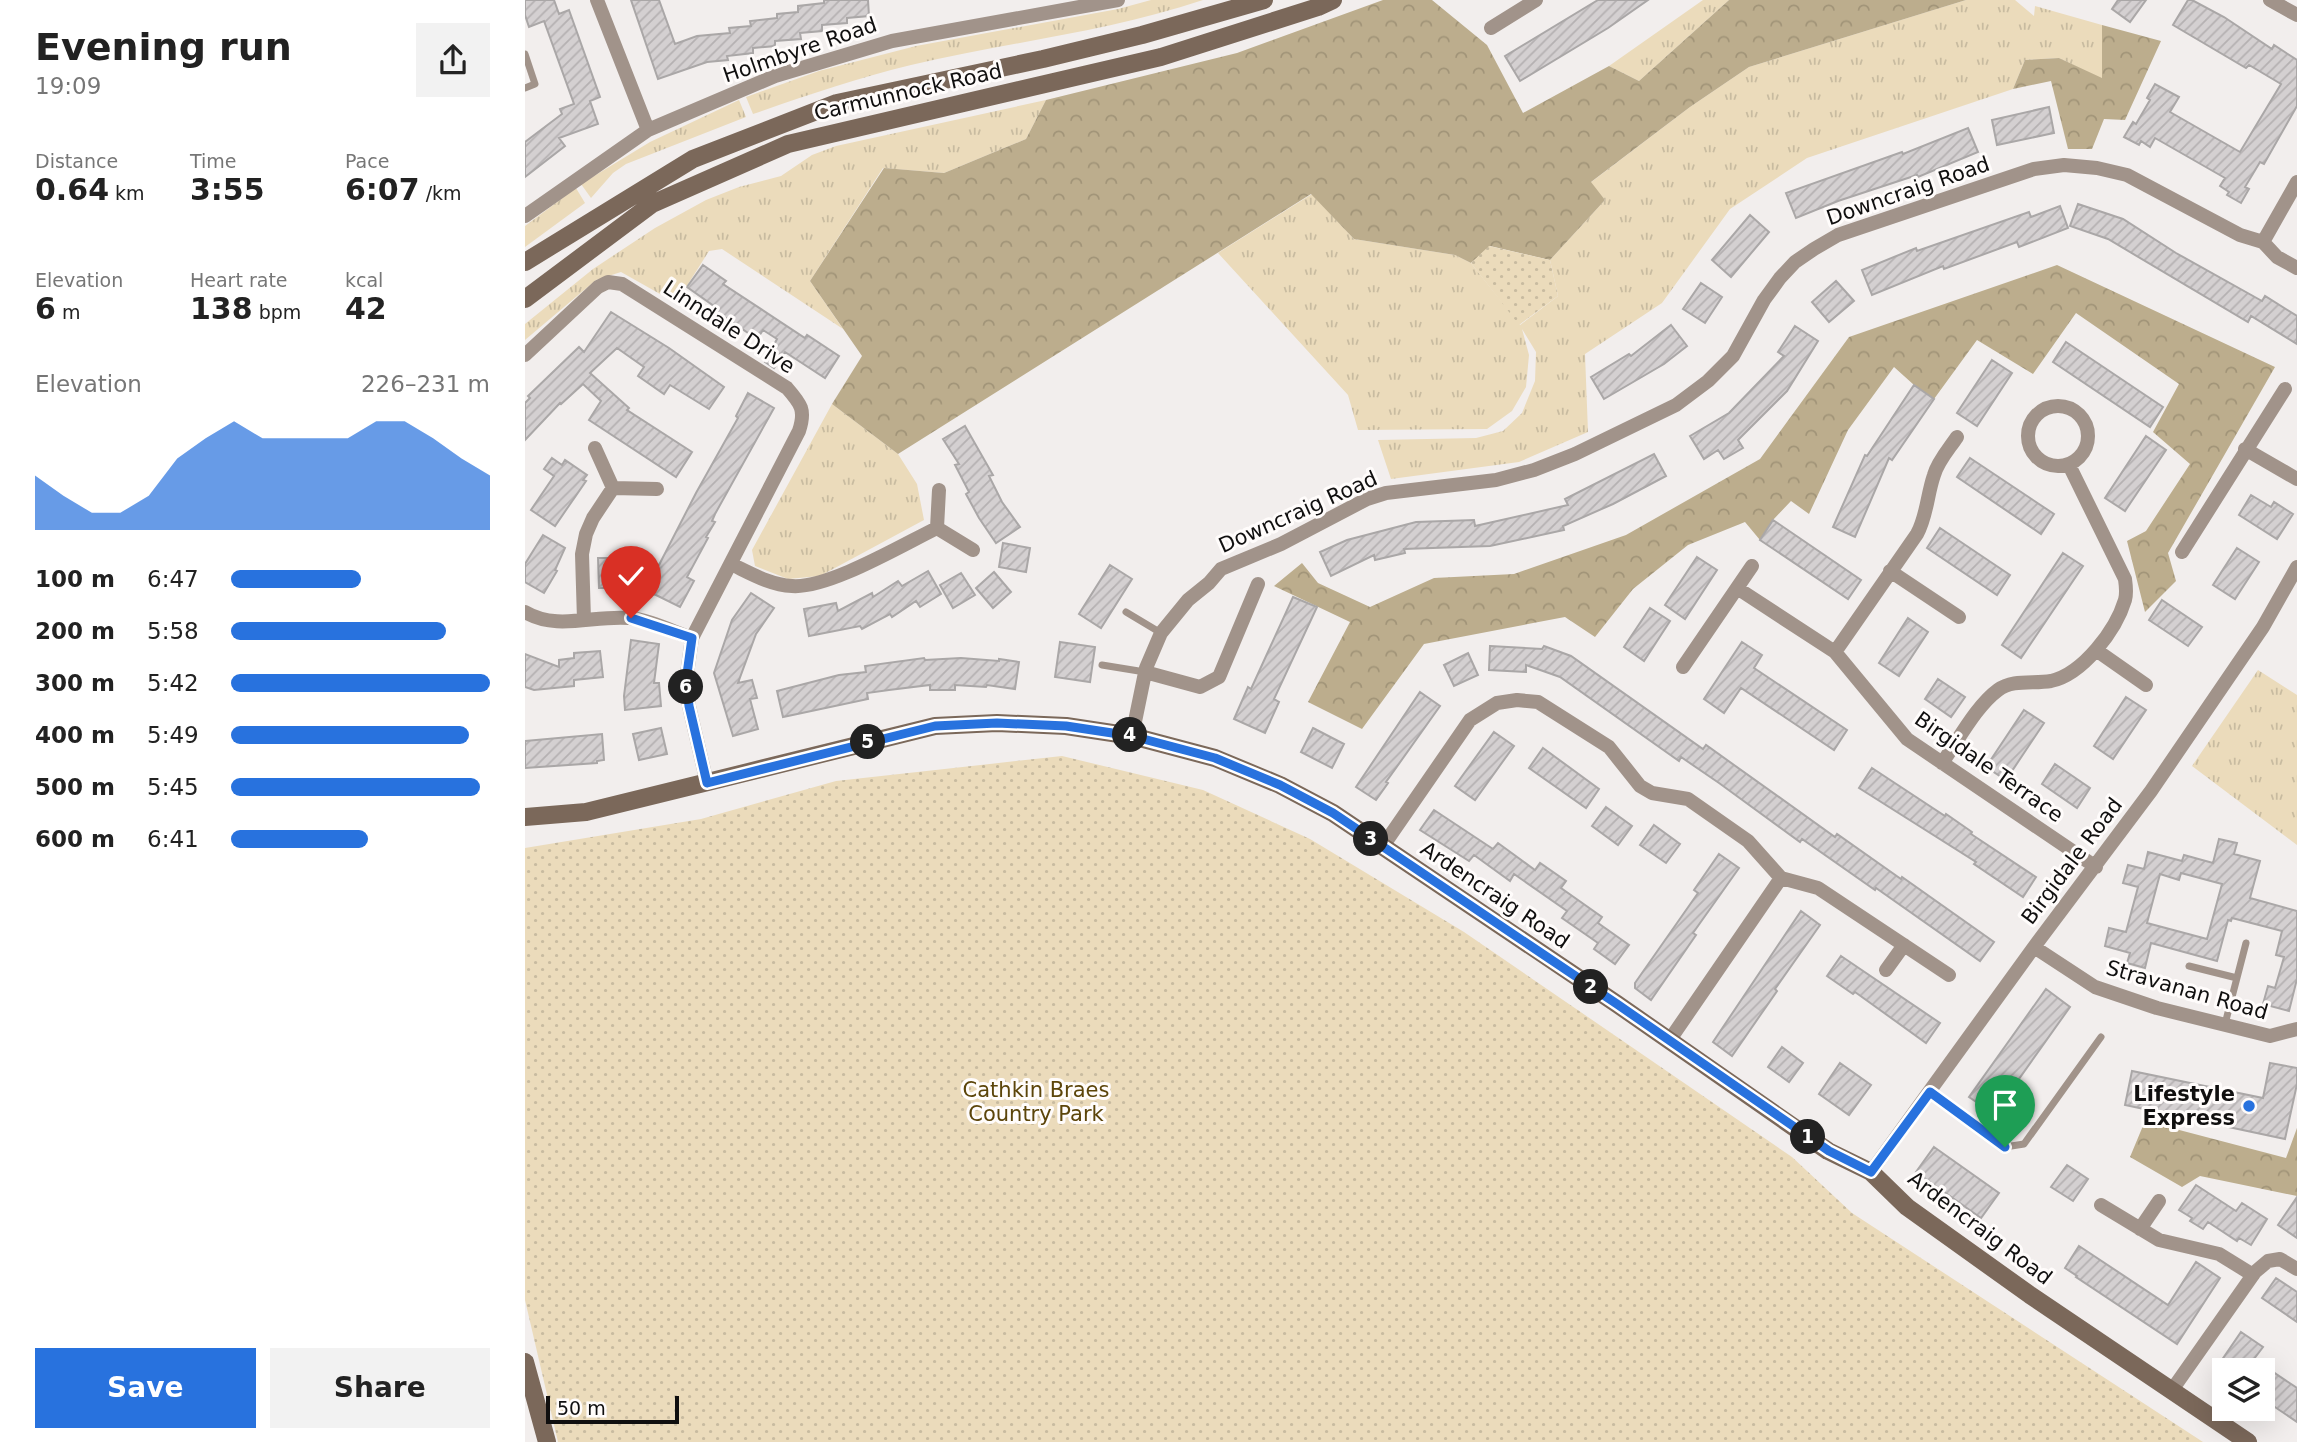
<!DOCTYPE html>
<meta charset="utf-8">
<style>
:root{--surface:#fff;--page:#f2f2f2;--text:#222;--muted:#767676;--accent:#2872de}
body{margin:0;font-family:"DejaVu Sans",sans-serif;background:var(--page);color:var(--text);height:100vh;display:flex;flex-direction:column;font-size:26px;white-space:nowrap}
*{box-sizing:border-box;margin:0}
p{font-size:23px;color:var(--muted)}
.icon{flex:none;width:38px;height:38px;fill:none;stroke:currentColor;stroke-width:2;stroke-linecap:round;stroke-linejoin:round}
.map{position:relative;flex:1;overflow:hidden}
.panel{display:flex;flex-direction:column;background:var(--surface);width:525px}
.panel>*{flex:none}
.tools{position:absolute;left:1687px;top:1358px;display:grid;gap:14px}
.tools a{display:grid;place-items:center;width:63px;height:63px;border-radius:0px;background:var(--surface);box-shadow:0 7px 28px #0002;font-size:35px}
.scale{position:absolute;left:21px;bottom:18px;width:133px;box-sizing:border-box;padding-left:7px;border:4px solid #100f0f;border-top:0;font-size:19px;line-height:24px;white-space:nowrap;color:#100f0f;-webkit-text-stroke:5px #fffcfb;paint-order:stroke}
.pin{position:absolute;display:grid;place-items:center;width:60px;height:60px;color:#fff;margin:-72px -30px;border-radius:50% 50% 50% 0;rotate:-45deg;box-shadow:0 0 7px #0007}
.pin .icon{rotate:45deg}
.km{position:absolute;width:35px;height:35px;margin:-18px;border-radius:50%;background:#222;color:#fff;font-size:19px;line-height:35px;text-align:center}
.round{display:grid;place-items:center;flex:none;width:74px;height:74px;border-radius:0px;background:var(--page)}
.headline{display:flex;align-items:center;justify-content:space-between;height:119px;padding:0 35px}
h1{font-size:38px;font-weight:700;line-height:52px}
.metrics{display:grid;grid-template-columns:repeat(3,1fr);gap:10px;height:119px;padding:7px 35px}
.metrics div{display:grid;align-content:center}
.metrics b{font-size:30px;font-weight:700}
.metrics small{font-size:19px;font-weight:400}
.metrics p{font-size:19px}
.chart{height:196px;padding:14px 35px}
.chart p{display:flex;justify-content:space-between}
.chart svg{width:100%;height:126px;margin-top:7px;fill:var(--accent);opacity:.7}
.primary-button{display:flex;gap:14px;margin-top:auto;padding:14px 35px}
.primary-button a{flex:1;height:80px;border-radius:0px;background:var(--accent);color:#fff;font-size:28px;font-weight:700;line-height:80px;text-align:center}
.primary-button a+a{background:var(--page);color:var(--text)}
ul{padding:0 35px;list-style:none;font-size:23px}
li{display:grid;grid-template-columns:112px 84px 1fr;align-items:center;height:52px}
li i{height:18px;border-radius:9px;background:var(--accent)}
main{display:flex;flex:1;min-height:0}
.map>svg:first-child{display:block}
.grass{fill:url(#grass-tufts)}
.forest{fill:url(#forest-crowns)}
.park{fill:url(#park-dots)}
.building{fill:url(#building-hatch);stroke:#aaa7a7;stroke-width:2;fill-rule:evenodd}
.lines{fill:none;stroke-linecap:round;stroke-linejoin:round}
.lane{stroke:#a1938a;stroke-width:7}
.street{stroke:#a1938a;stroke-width:14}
.secondary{stroke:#7b685a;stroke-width:18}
.route-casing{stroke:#fff;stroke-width:14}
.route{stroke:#2872de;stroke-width:9}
.poi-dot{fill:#2872de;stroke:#fffcfb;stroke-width:2.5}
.labels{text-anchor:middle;stroke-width:6;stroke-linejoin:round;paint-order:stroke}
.street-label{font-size:21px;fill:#100f0f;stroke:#fffcfb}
.park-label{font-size:21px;fill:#5c450a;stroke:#fffcfb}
.poi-label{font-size:21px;font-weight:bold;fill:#100f0f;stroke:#fffcfb;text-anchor:end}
</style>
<main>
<section class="panel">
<div class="headline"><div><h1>Evening run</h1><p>19:09</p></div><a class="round"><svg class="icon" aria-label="share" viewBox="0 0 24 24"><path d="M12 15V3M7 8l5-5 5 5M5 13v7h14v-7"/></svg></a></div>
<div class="metrics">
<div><p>Distance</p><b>0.64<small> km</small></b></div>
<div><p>Time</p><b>3:55</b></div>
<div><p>Pace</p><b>6:07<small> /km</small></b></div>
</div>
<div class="metrics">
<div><p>Elevation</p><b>6<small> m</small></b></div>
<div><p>Heart rate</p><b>138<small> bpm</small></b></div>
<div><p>kcal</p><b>42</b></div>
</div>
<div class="chart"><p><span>Elevation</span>226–231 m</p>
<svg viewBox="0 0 160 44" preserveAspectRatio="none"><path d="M0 44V25L10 32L20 38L30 38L40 32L50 19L60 12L70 6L80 12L90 12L100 12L110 12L120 6L130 6L140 12L150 19L160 25V44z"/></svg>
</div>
<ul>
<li><b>100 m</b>6:47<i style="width:50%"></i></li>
<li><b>200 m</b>5:58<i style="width:83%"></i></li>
<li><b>300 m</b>5:42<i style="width:100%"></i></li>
<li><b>400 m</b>5:49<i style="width:92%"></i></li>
<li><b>500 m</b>5:45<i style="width:96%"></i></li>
<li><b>600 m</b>6:41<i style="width:53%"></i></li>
</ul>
<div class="primary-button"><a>Save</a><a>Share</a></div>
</section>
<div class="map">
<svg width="1772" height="1442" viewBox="0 0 1772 1442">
<defs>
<pattern id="grass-tufts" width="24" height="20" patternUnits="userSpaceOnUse" patternTransform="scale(1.75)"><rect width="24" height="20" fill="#ebdbbb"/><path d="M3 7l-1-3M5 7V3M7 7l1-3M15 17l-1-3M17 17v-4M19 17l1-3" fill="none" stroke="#c8bba0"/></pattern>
<pattern id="forest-crowns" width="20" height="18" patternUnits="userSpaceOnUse" patternTransform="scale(1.75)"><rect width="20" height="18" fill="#bcad8d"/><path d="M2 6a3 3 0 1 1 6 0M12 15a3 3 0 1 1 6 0" fill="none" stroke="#a19478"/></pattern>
<pattern id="park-dots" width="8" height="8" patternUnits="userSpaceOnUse" patternTransform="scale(1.75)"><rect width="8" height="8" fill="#ebdbbb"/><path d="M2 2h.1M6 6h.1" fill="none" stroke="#c8bba0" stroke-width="1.8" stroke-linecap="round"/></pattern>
<pattern id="building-hatch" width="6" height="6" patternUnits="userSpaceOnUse" patternTransform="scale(1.75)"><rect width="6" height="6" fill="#d4d0d1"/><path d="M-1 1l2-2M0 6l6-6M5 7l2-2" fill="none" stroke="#b5b1b2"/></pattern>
</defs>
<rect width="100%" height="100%" fill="#f2eeed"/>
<path class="grass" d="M626,0H678C583,32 483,42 386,65C332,78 280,96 228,114L221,97L294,71L391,46L593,9Z
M1178,0H1204L1114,81L1084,66Z
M1441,0H1490L1509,16L1510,6L1577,25V79L1534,58L1500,60L1488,89L1282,158L1205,209L1137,303L1060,354L1063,432L994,462L866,479L853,440L951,438L978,431L997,413L1010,381L1011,352L997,329L1004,355L1001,387L987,411L962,429L833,430L823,395L693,253L787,194L829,239L930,255L946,263L995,325L1033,296L1025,260L1080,200L1065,183L1165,107L1224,67Z
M214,100L221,117L101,164L88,173L66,198L56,184L125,142Z
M521,100L501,139L419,173L358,168L285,281L318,329L197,249L184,251L151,303L96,272L71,280L0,340V324L68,269L130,228L181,200L214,187L256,176L287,155L311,146Z
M51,188L60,203L0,247V226Z
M307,404L373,454L392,484L399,520L295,576L263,579L230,566L227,550Z
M1733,670L1772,695V845L1667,766Z"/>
<path class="forest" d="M858,0H907L962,45L998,113L1084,66L1114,81L1204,0H1441L1224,67L1165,107L1066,182L1080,200L1025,260L965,246L946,263L930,255L829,239L786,194L373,454L307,404L337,356L285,281L359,168L419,173L501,139L521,100L712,53Z
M1577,25L1636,41L1600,120L1579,119L1567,149H1543L1526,81L1488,89L1500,60L1534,58L1577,78Z
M1532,265L1750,367L1643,553L1651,581L1620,612L1602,541L1621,531L1665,464L1628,432L1654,384L1551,313L1508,374L1452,340L1409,399L1389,385L1369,367L1323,430L1284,514L1266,501L1248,520L1235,540L1220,522L1163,545L1108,589L1070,637L1040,617L899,644L837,729L783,702L825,622L749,586L777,563L793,583L845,607L909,578L989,574L1101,535L1235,459L1324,337Z
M1620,1121L1761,1158L1772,1128V1196L1675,1176L1657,1187L1605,1157Z"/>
<path class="park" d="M964,246L1025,260L1033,296L994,325L946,263Z
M537,756L678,790L785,839L939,932L1267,1157L1327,1213L1678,1442H33L0,1300V848L176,819L311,781Z"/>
<path class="building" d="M0,0H29L34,14L44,10L75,97L65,101L73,124L34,138L40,146L0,177V142L37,114L35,109L49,104L19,21L4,27L0,15Z
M106,0H134L150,44L172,36L205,33L204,28L226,26L225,21L252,18V14L273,12V6L299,3V0H343L344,16L322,18V23L297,25V31L275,33L276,39L250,41V46L228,48V53L202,56L203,60L182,62L133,79Z
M1073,0H1123L1083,28L995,81L980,56Z
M1593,0H1621L1605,22L1587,9Z
M1663,0H1667L1699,17L1747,49L1749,45L1772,60V106L1739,164L1735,162L1720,187L1724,189L1716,203L1702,195L1704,192L1695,186L1700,178L1630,138L1625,147L1616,141L1614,145L1599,137L1608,122L1611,124L1625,100L1622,98L1630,84L1654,97L1645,112L1715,152L1756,84L1724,65L1721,68L1648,25Z
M1524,107L1529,133L1472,145L1467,120Z
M1443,128L1453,152L1393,177L1392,175L1313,201L1271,218L1261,193L1377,152L1378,154Z
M1553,204L1598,219L1651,253L1737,301L1740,296L1772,316V344L1726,316L1723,322L1583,239L1545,226Z
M1535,206L1543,228L1494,247L1492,242L1419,269L1418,266L1347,295L1337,270L1391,248L1392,251L1504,212L1506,217Z
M1225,215L1244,232L1206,277L1187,260Z
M178,265L201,281L198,284L280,338L282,335L314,356L300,378L260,352L249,368L240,362L252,339L238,330L232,339L191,311L193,309L162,287Z
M1311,281L1329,301L1304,322L1287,302Z
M1176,283L1197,297L1180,323L1158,309Z
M86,312L144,348L199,387L184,409L145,385L139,394L113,376L119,367L92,348L65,373L104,408L102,410L167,452L151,477L64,420L76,401L58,384L36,404L35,403L0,440V403L5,398L3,396L54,347L59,352Z
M1146,325L1162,346L1139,364L1079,399L1066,377L1104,354L1106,356Z
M1270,326L1293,341L1262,391L1213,440L1218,448L1199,459L1193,450L1179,459L1165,436L1204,413L1259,356L1253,352Z
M1541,342L1638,407L1625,427L1528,362Z
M1467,360L1487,373L1452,426L1432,413Z
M1389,385L1409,399L1367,460L1364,458L1330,537L1308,527L1340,455L1342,456Z
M223,393L249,408L190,514L187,521L190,522L181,537L183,538L162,577L169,581L155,607L131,595L100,588H74L73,558H103L134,565L171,493L213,418L211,416Z
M440,426L468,475L464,476L477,502L495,527L471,543L454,518L441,494L444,492L430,465L434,464L418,439Z
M1621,436L1641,450L1600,511L1580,498Z
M1129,454L1141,476L1088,504L1038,526L1039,530L965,546L879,549L880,553L850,560L849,555L806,576L795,552L822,540L891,522L949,520L950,526L1043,505L1040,499Z
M27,458L37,465L40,460L62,475L58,480L61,481L30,526L6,510L29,476L19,469Z
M1445,458L1529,514L1516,534L1432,477Z
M1726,495L1746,507L1749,502L1768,514L1752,539L1714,515Z
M1248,520L1336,580L1323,599L1235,540Z
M1415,528L1485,575L1472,595L1402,548Z
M18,535L40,548L30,570L32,571L19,593L0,582V564Z
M478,543L505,548L501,572L474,567Z
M1712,548L1734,562L1710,599L1688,585Z
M1538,553L1558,566L1496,658L1477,645Z
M1172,557L1192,570L1160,619L1140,605Z
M585,565L607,579L576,628L554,614Z
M403,571L416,594L395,607L391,601L367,617L365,614L337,629L335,626L284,636L279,609L311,603L313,611L347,593L348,597L373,581L377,586Z
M469,572L486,592L468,608L451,588Z
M436,573L450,595L428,608L415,585Z
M226,593L249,608L231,634L213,683L227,680L232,698L225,699L233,729L208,736L189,673L207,620Z
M768,597L792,607L749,699L754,702L740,733L709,719L723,687L726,689Z
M1637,600L1677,627L1663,646L1624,620Z
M1125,608L1145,621L1119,661L1099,647Z
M1383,618L1403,632L1374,676L1354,663Z
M106,640L134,644L129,683H134L136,706L100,710L99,696Z
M535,642L570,647L565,682L530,677Z
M1217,642L1237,655L1229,668L1322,730L1309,750L1216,688L1199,713L1179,699Z
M965,646L1017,649L1019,646L1046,656L1178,749L1181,745L1310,837L1312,834L1376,879L1377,877L1469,942L1455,961L1351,888L1350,890L1277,839L1275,842L1194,783L1156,757L1154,761L1035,677L1001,665V672L964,670Z
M75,651L78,677L49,680V686L9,690L0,687V654L34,667V660L49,658V653Z
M943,653L953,675L929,686L919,665Z
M399,658L400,660L436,658L474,661V659L494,662L490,689L462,685L461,687L430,685V690H405V685L364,690L342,693L343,699L258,717L252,691L314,675L341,672L340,666Z
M1413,679L1440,697L1426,717L1400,699Z
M895,692L915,706L861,782L863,783L851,800L831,787Z
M1601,697L1621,710L1588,759L1569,746Z
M1499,710L1519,723L1481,780L1461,767Z
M136,728L142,754L114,760L108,734Z
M788,728L819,744L807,768L776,752Z
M969,732L989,746L950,800L930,786Z
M77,734L79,760L72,761V763L0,768V741Z
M1018,748L1074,789L1061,808L1004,768Z
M1530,764L1565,788L1552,808L1517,784Z
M1347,768L1420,816L1421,814L1447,832L1446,834L1511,877L1498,897L1449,864L1451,862L1334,788Z
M1081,807L1107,826L1093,845L1067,826Z
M909,810L968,849L973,843L1010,870L1015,863L1041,881L1036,888L1077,917L1073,923L1104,945L1090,964L1069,949L1073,943L1037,918L1042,911L989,874L985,881L949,855L944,861L895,830Z
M1129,825L1155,844L1141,863L1115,845Z
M1694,839L1712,843L1709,854L1735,861L1725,898L1772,911V979L1764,1011L1738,1004L1743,986L1750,988L1759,957L1751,955L1757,931L1707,918L1706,921L1703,920L1692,961L1626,943L1620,968L1602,963L1605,953L1580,946L1584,928L1601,932L1613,887L1598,883L1603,865L1619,869L1623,852L1657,861L1659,855L1688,863ZM1656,873L1697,884L1682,939L1622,923L1635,874L1654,880Z
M1194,854L1214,868L1168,933L1171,935L1126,1000L1110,988V983L1173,893L1169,890Z
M1276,911L1295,925L1250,989L1252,991L1207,1056L1188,1042Z
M1316,956L1415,1023L1401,1043L1330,992L1328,994L1302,976Z
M1521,989L1545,1007L1469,1114L1444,1097Z
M1257,1047L1278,1063L1264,1082L1243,1067Z
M1315,1063L1346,1085L1324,1115L1294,1094Z
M1745,1063L1772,1068V1084L1760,1139L1600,1105L1607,1071L1738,1098Z
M1409,1147L1474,1193L1456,1218L1391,1172Z
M1542,1165L1563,1179L1548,1201L1526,1187Z
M1671,1185L1711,1211L1717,1203L1742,1219L1726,1245L1714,1238L1712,1241L1683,1222L1678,1229L1665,1221L1667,1218L1654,1210Z
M1772,1197V1238L1753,1225Z
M1554,1246L1643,1305L1671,1262L1695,1278L1652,1344L1551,1277L1552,1276L1540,1268Z
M1751,1278L1772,1292V1322L1737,1298Z
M1716,1332L1738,1347L1729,1359L1772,1388V1422L1738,1399V1370H1690Z"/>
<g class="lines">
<path class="lane" d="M0,54L10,84L0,88
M601,612L636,633
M577,665L620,672
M1664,966L1712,978
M1700,1024L1721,943
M1405,1092L1480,1147L1499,1144L1576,1037"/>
<path class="street" d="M72,0L123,130
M1745,0L1772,15
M966,28L1011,0
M0,216L123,130L250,76L367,41L593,0
M1738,242L1772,182
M0,355L73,287L83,282L97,284L262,388C276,404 281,410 274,431L167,638L161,681L164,706L182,783
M1503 436a30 30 0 1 1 60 0a30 30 0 1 1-60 0Z
M70,448L88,488
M1720,449L1772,479
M412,528L448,550
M1657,552L1760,389
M206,564C225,573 245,585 267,586C303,589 377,545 412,528L414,490
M1365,571L1434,617
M1212,588L1310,652L1382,739L1571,867
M0,612C32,631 68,615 104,618C122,619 149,632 167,638
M59,620L57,554L61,534L68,518L88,488L132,489
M1571,650L1621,685
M1310,652L1392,534C1402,516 1402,495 1409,475C1413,461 1424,449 1432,437
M1158,667L1227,566
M620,672L675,687L694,677L733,584
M607,736L621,668L636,633L663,600L684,583L696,569L756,544L842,499L861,493L971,480L1009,470L1050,454L1151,405L1183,381L1208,356L1239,300L1255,278L1270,262L1289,249L1313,235L1509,169L1539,165L1572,168L1602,175L1715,235L1738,242L1752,257L1772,268
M1417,763C1433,741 1451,706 1473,690C1488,679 1508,684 1526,681C1558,674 1591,630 1600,600C1602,593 1601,586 1600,579L1544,465
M858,846L945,720L972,703L992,700L1013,702L1084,747L1115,786L1127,793L1163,799L1223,841L1256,878L1293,888L1424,975
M1509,947L1570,987L1632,1008L1745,1036L1772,1029
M1361,970L1379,945
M1144,1041L1256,878
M1346,1172L1509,947L1626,791L1738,627L1772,567
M1576,1205L1634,1240L1694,1254L1728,1275
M1615,1229L1634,1201
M1647,1390L1730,1272L1743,1261L1755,1259L1772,1269"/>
<path class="secondary" d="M0,262L168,159L312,103L518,59L617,35L739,0
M0,299L127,204L263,144L636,57L793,7L808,0
M0,817L61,812L410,726L472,723L541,726L607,736L690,758L755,785L808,813L1092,1004L1303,1151L1346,1172L1382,1207L1505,1295L1723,1442
M0,1362L22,1442"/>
</g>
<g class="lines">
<defs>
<path id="route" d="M106,618L167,638L161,681L164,706L182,783L410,726L472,723L541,726L607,736L690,758L755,785L808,813L1092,1004L1304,1151L1346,1172L1405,1092L1480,1147"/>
</defs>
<use href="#route" class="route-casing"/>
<use href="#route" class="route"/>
</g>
<circle class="poi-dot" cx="1724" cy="1106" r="7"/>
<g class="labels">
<g class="street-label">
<text transform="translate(275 50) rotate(-19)" y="7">Holmbyre Road</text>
<text transform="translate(383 92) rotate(-13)" y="7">Carmunnock Road</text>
<text transform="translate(1383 191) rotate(-19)" y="7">Downcraig Road</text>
<text transform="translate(204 327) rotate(33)" y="7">Linndale Drive</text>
<text transform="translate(773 512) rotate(-24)" y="7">Downcraig Road</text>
<text transform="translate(1464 767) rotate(35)" y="7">Birgidale Terrace</text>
<text transform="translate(1547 861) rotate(-53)" y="7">Birgidale Road</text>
<text transform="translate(970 895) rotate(34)" y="7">Ardencraig Road</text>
<text transform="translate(1662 990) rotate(16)" y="7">Stravanan Road</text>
<text transform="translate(1455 1228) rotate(37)" y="7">Ardencraig Road</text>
</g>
<g class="park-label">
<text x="511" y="1097">Cathkin Braes<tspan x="511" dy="24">Country Park</tspan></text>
</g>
<g class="poi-label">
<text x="1710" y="1101">Lifestyle<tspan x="1710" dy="24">Express</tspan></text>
</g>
</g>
</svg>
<div class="tools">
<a><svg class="icon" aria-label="layers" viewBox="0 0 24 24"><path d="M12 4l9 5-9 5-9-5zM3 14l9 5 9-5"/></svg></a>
</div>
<div class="scale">50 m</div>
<div class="pin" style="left:1480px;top:1147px;background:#1e9e55"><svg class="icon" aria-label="arrive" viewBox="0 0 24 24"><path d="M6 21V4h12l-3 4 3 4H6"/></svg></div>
<div class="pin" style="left:106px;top:618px;background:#d93025"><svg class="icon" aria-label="check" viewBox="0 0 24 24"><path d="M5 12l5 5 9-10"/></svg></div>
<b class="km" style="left:1283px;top:1137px">1</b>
<b class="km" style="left:1066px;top:987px">2</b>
<b class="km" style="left:846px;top:839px">3</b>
<b class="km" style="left:605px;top:735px">4</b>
<b class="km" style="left:343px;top:742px">5</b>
<b class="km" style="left:161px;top:687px">6</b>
</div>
</main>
